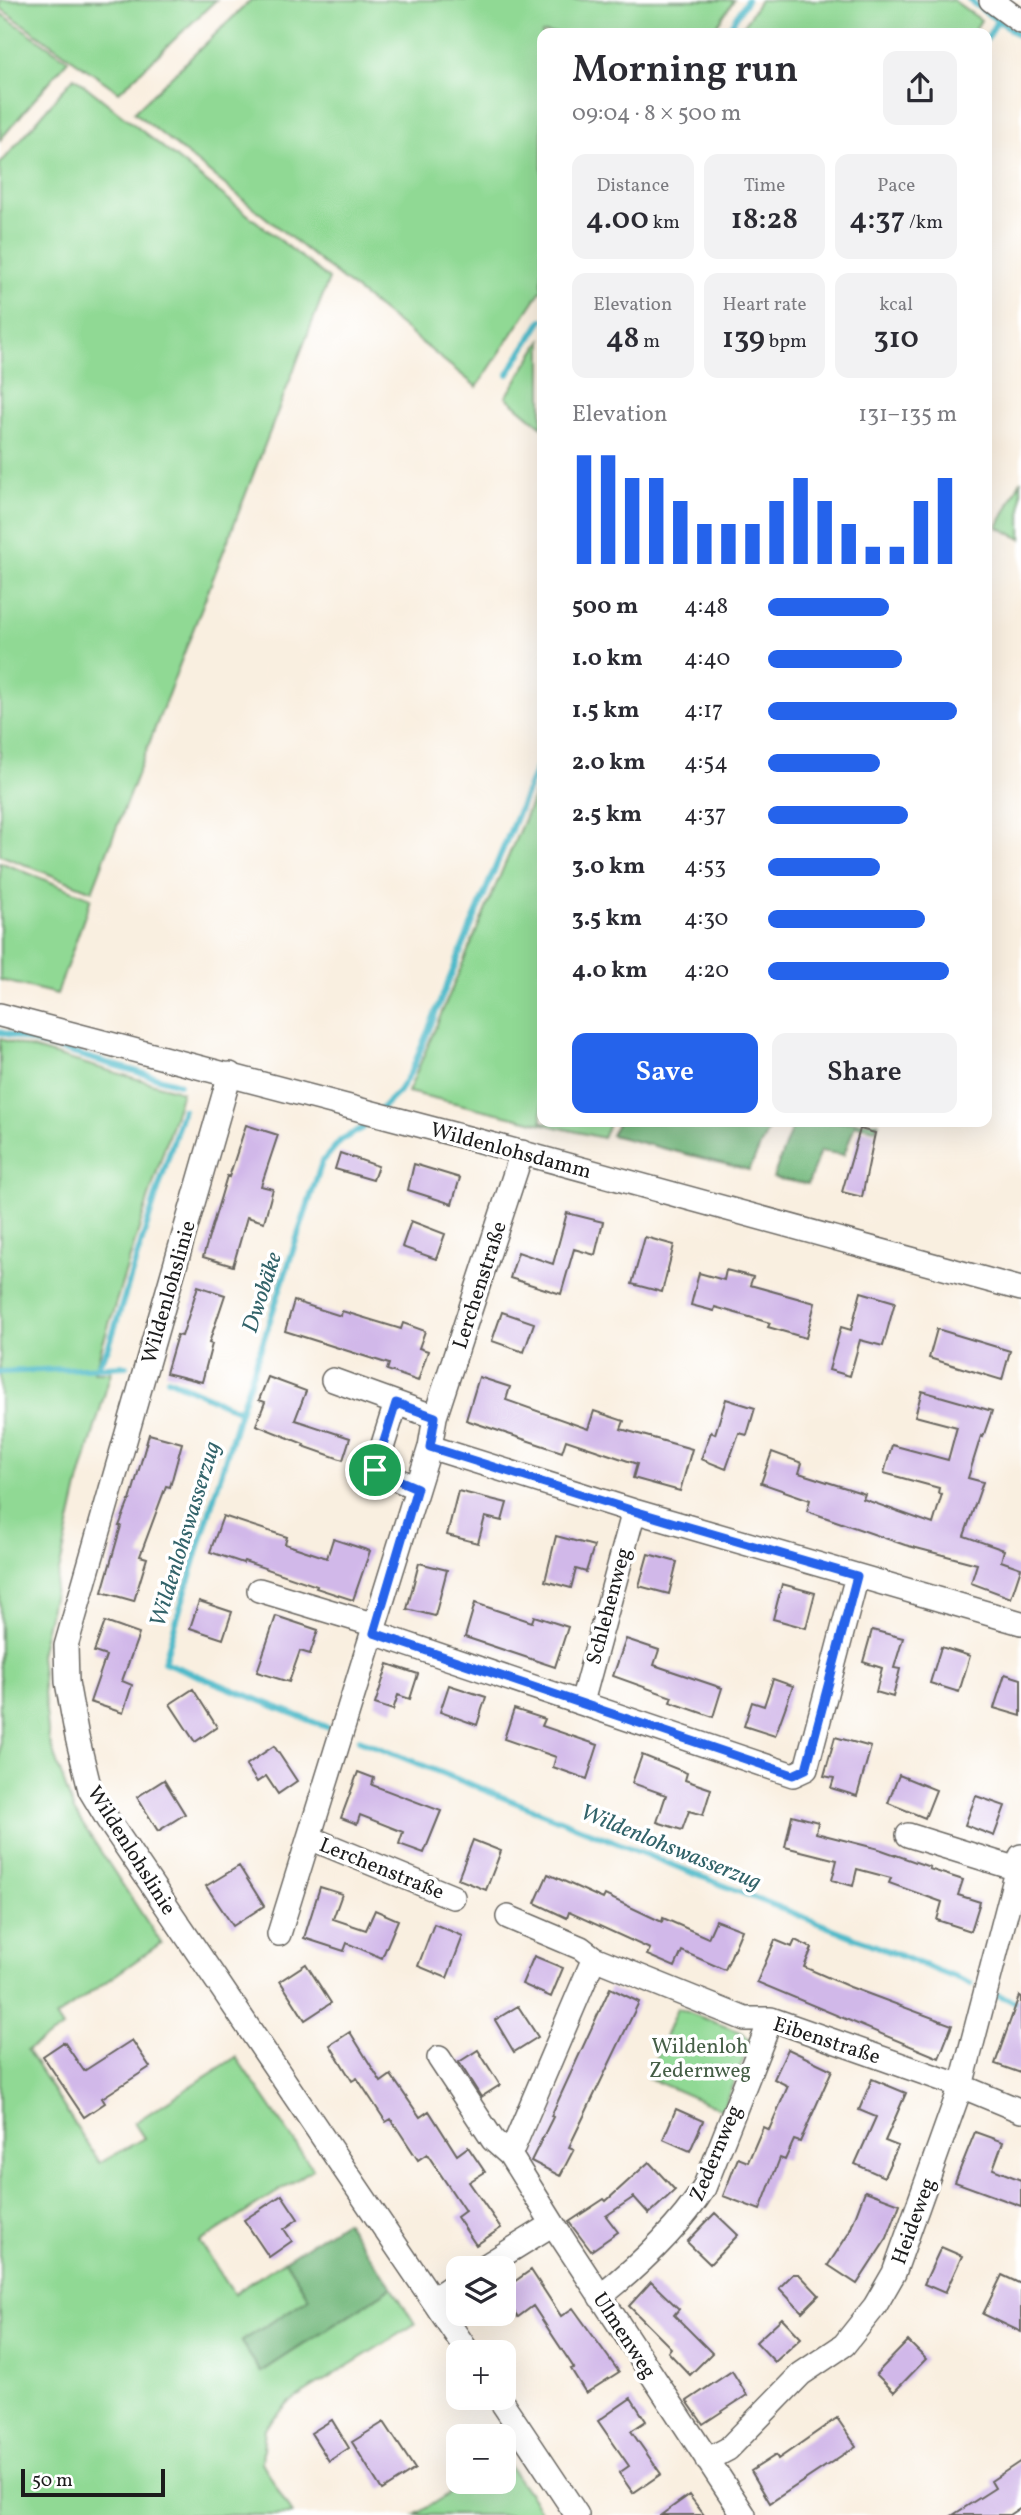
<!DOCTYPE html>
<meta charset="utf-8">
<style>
:root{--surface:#fff;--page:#f2f2f3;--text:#2b2b33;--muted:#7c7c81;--accent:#2563eb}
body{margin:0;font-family:Vollkorn,serif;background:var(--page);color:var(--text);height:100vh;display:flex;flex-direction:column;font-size:26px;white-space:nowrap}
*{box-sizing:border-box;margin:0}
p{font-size:23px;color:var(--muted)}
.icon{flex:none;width:38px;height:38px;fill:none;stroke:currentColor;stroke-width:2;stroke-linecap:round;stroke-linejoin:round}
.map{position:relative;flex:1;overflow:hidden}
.details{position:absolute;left:537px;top:28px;width:455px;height:1099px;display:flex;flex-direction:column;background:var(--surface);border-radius:14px;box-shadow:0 7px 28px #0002}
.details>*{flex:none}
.buttons{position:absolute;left:446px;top:2256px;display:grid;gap:14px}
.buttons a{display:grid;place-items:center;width:70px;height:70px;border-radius:14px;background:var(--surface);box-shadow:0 7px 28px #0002;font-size:35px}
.scale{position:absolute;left:21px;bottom:18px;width:144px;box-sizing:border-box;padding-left:7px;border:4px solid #1c1c1c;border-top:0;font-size:19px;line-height:24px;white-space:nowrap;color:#1c1c1c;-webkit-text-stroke:5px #fff;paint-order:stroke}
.pin{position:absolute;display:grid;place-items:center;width:60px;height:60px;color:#fff;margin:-30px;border:4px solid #fff;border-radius:50%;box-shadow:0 2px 7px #0007}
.round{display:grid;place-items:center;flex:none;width:74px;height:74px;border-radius:14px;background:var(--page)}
.headline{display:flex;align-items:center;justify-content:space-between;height:119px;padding:0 35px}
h1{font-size:38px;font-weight:600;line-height:52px}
.figures{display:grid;grid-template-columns:repeat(3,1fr);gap:10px;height:119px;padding:7px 35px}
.figures div{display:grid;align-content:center;border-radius:14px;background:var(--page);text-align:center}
.figures b{font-size:30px;font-weight:600}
.figures small{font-size:19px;font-weight:400}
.figures p{font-size:19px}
.chart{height:196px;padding:14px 35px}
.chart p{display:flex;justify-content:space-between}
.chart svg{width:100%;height:126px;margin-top:7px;stroke:var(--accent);stroke-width:6}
.button{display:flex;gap:14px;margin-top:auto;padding:14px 35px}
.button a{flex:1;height:80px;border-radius:14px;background:var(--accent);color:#fff;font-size:28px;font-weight:600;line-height:80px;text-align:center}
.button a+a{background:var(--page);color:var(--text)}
ul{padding:0 35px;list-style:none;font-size:23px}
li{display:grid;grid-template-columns:112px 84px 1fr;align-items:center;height:52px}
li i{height:18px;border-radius:9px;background:var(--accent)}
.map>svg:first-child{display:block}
.green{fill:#90d994;stroke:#567a58;stroke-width:2}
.forest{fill:#74b97e;stroke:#486a4d;stroke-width:2}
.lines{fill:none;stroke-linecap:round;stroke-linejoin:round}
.stream{stroke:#4ebac9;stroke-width:6}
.building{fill:#d1b8e9}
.minor-casing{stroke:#696661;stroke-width:26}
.minor{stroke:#fff;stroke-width:23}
.route-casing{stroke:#fff;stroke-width:14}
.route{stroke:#2563eb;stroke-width:9}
.labels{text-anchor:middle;stroke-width:7;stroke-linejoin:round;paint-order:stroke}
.street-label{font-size:21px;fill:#1c1c1c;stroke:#fff}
.park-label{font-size:21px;fill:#455e46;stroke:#fff}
.water-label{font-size:23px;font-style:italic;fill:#32636a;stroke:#fff}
</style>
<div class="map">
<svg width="1021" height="2515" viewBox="0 0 1021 2515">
<rect width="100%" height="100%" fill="#fff"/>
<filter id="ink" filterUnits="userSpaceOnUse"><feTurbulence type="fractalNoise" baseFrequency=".0143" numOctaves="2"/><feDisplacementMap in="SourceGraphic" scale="14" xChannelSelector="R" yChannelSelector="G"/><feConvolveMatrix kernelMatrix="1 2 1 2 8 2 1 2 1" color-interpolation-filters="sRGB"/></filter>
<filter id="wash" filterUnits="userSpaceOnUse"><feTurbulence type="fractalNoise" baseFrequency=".00686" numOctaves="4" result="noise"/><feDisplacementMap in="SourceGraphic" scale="28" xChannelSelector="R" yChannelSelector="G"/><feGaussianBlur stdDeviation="1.57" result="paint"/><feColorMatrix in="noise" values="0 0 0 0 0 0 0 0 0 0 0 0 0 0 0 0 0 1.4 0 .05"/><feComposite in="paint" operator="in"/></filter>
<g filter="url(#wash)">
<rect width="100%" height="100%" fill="#f9efe0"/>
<path class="green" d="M0,0H216L119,92L0,8Z
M251,0H734L712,33H542V289L477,387L134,112Z
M760,0H953L981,20L973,33H739Z
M0,13L68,60L0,140Z
M74,77L329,279L92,891L0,855V164Z
M542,340V427L506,397Z
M1021,480V539L998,527Z
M542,777V1122H610L603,1138L408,1092Z
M0,862L91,898L57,994L0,980Z
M0,1039L182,1092L94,1372H111L79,1483L40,1655L49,1740L74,1811L161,1943L56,2017L63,2028L27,2050L100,2163L144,2138L134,2123L236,2057L313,2169L200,2242L234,2294L285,2260L309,2298L241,2342L261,2372L392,2287L415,2324L290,2402L265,2428L262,2462L292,2515H0Z
M677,2008L743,2033L751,2042L722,2110L648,2078Z
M504,2459L544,2515H415L467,2482H504Z"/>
<path class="forest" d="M618,1122H772L749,1170L611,1135Z
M794,1122H879L876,1129L855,1125L844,1155L820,1151L808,1184L773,1178Z
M345,2221L392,2287L261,2372L241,2342L309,2298L285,2260Z"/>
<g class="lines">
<path class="stream" d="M969,0L1021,37
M726,33L747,0
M987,39L997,21
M508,374L542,320
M0,1032L179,1084
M382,1108L399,1091L412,1070L542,754
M97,1367L109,1346L183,1110
M0,1372L126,1366
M168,1379L240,1411L322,1162L341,1140L363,1128
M240,1411L164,1662L326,1727
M359,1740L971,1984
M998,1995L1021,2004"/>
</g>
<g id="blocks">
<path class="building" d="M246,1125L278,1135L261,1186L273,1189L264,1222L247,1217L233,1266L203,1257L227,1176L229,1177Z
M860,1129L875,1133L862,1197L842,1192Z
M340,1153L378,1166L373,1180L335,1169Z
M414,1164L460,1178L452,1204L408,1190Z
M567,1213L603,1222L595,1255L574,1249L561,1294L510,1278L518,1252L553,1264Z
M411,1221L445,1234L436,1259L402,1247Z
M645,1237L674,1245L662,1292L632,1284Z
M726,1270L753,1277L750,1285L815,1303L806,1338L768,1327L770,1323L715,1307L714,1311L691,1305L699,1273L724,1280Z
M198,1286L225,1295L209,1343L212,1344L202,1382L166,1373L177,1335L182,1336Z
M861,1292L895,1302L883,1346L860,1340L850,1376L829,1370L841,1327L851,1330Z
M294,1301L341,1316L342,1311L401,1329L403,1323L425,1331L419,1348L428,1351L418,1381L387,1370L389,1364L285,1331Z
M502,1312L534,1323L524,1352L492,1341Z
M937,1329L1010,1351L1002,1380L929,1358Z
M268,1377L306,1391L295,1420L350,1438L343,1460L303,1446L304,1444L256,1425L265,1402L259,1400Z
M479,1377L510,1387L506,1400L588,1429L594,1411L624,1421L621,1429L692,1449L680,1491L633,1478L637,1464L566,1440L562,1452L466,1420Z
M922,1391L992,1411L983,1437L981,1436L968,1478L983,1482L964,1536L1004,1550L1001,1561L1021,1568L1011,1598L971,1583L977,1564L905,1545L807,1511L810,1500L761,1483L772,1452L802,1463L799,1473L865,1494L863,1499L933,1524L942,1494L938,1493L939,1488L884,1473L892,1445L948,1460L957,1427L915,1416Z
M726,1399L755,1408L747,1435L739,1433L726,1469L701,1459L711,1432L715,1434Z
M149,1434L182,1443L170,1487L166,1486L140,1556L147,1558L134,1601L102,1592L121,1526H119L129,1501H130Z
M458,1491L507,1503L502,1521L485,1517L478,1543L447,1535Z
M223,1516L287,1537L285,1544L327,1558L333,1539L370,1551L353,1600L316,1588L317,1586L244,1561L243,1563L210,1552Z
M556,1536L594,1546L586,1572L576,1569L571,1588L545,1581Z
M648,1554L677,1562L669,1594L639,1586Z
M419,1563L447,1570L435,1616L407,1609Z
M782,1584L815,1593L806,1628L773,1619Z
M199,1601L232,1612L223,1639L190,1628Z
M475,1603L532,1622L534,1616L568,1627L555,1667L465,1637Z
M276,1616L318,1630L310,1654L300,1651L289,1682L257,1672Z
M105,1622L139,1634L122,1681L132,1685L123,1713L90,1702L106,1656L94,1652Z
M872,1630L903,1638L894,1668L900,1669L893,1697L876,1692L882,1668L863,1662Z
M626,1639L659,1650L654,1665L722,1688L713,1717L670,1702L672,1697L613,1676Z
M941,1647L970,1656L959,1692L930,1683Z
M388,1664L418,1674L410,1699L398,1695L393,1710L375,1704Z
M1005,1674L1021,1679V1716L994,1708Z
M773,1679L793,1686L775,1736L744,1726L752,1702L764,1706Z
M449,1685L486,1697L477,1725L440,1712Z
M193,1689L217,1727L195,1742L170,1704Z
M514,1709L545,1719L542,1726L598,1745L587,1779L553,1767L556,1757L504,1739Z
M835,1737L871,1747L857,1796L831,1788L834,1778L824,1776Z
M274,1746L297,1781L278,1794L266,1776L257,1782L246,1765Z
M642,1755L687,1773L685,1780L711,1789L703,1815L689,1811L682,1830L657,1822L666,1795L632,1783Z
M358,1772L374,1778L372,1785L441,1811L424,1853L399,1844L403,1832L360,1815L357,1824L341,1818Z
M899,1775L936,1790L925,1818L888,1803Z
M164,1780L185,1814L158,1831L137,1797Z
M976,1796L1005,1806L994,1836L965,1825Z
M792,1815L818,1822L816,1833L879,1849L930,1867L929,1869L963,1880L958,1895L980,1902L971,1931L937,1920L942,1902L889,1883L891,1878L857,1869L853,1886L832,1880L837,1860L785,1847Z
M473,1840L501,1851L486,1890L458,1879Z
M239,1866L264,1906L233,1926L206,1886Z
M548,1874L603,1899L605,1895L662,1922L663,1918L708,1938L716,1920L742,1930L725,1970L682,1951L675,1967L647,1955L650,1949L569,1912L567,1918L535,1903Z
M320,1887L342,1894L333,1919L366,1930L375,1910L398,1920L382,1958L347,1943L344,1951L304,1938Z
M434,1924L463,1936L447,1978L418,1966Z
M775,1940L792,1947L795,1940L812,1948L804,1967L850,1987L952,2025L939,2058L757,1982Z
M534,1956L563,1968L551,1997L522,1984Z
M306,1964L331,2003L305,2020L280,1981Z
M610,1988L639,2002L569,2147L574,2149L560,2176L531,2161L553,2117L551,2116Z
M1019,1996L1021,1997V2073L995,2064Z
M518,2006L538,2037L514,2052L495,2020Z
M350,2032L381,2082L391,2075L420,2117L429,2111L457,2155L468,2147L485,2172L469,2182L501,2228L476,2245L457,2217L465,2211L427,2154L418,2160L391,2119L386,2122L357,2078L352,2081L330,2045Z
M132,2040L150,2067L102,2098L105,2103L84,2117L43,2056L64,2042L84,2071Z
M788,2049L832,2070L800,2142L794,2140L785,2160L780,2158L760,2210L723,2196L738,2158L748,2162L763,2127L769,2130L788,2086L774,2079Z
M478,2050L500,2085L481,2097L459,2062Z
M872,2079L906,2093L885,2141L898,2146L884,2177L855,2164L876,2117L859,2110Z
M676,2109L703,2121L690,2151L663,2139Z
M975,2132L1003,2142L993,2169L1021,2180V2206L955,2182Z
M649,2162L675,2190L649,2214L634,2197L606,2216L618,2232L591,2251L569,2222L604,2199L606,2201Z
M865,2191L900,2204L887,2238L857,2284L828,2265L849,2233Z
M282,2195L298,2219L284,2229L292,2241L269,2257L244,2220Z
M715,2213L738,2235L710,2264L687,2242Z
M941,2247L962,2256L945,2293L924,2284Z
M531,2270L561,2316L573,2308L619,2372L586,2393L571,2369L574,2368L533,2306L518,2317L504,2296V2289Z
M793,2274H799L819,2295L802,2312L779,2288Z
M1002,2275L1021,2284V2332L983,2314Z
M651,2282L679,2309L674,2315L712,2353L690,2375L668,2352L671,2348L629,2306Z
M782,2318L801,2338L775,2362L756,2342Z
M908,2341L926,2359L894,2392L876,2374Z
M732,2371L747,2395L703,2424L687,2401Z
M631,2398L646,2421L631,2431L661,2474L633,2493L619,2473L629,2466L598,2421Z
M837,2418L856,2446L770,2503L751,2471L776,2455L778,2459Z
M332,2420L349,2448L329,2461L311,2433Z
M384,2422L415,2469L382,2490L352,2442Z
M1021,2461V2507L1009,2515H953L995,2488L991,2481Z
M689,2495L704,2515H661Z"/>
</g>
</g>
<g filter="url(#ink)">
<use href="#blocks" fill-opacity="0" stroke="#696661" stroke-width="2"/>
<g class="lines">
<defs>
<path id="minor" d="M991,0L1021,22
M0,1015L472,1139L1021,1289
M230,1074L66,1646L67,1682L77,1737L90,1790L108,1820L468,2352
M333,1380L435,1417
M396,1403L375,1470L417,1488
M430,1447L634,1511L1021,1623
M259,1590L375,1625
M374,1633L793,1775L806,1769L857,1576
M582,1702L634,1511
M908,1835L1017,1869
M310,1838L453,1897
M508,1917L581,1948L594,1958L745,2019H771L961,2086L1021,2111
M279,1934L430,1447L435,1417L522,1152
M439,2058L493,2140L510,2155
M553,2224L510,2155L594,1958
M482,2268L553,2224L744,2515
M600,2297C637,2267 679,2228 704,2188L771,2019
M433,2299L458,2282
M499,2398L577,2515
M707,2460L728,2449L801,2374L844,2345L875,2306L894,2273L961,2086L1021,1856"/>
</defs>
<use href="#minor" class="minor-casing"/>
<use href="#minor" class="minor"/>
</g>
</g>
<g class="lines" filter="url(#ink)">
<defs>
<path id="route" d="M396,1403L435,1417L430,1447L634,1511L857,1576L806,1769L793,1775L374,1633L417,1488L375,1470Z"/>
</defs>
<use href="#route" class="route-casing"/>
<use href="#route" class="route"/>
</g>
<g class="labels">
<g class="street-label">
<text transform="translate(511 1150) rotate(15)" y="7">Wildenlohsdamm</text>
<text transform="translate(479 1285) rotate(-72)" y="7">Lerchenstraße</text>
<text transform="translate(168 1292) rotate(-74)" y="7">Wildenlohslinie</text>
<text transform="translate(608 1606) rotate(-75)" y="7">Schlehenweg</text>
<text transform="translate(132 1850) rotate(58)" y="7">Wildenlohslinie</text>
<text transform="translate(382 1868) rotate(22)" y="7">Lerchenstraße</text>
<text transform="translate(827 2040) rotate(18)" y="7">Eibenstraße</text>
<text transform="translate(715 2153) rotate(-67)" y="7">Zedernweg</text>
<text transform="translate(913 2221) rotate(-70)" y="7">Heideweg</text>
<text transform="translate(625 2335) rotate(57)" y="7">Ulmenweg</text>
</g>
<g class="park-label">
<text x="700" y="2053">Wildenloh<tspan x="700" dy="24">Zedernweg</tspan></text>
</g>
<g class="water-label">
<text transform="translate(261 1292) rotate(-72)" y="8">Dwobäke</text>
<text transform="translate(184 1534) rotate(-73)" y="8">Wildenlohswasserzug</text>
<text transform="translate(671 1846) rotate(22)" y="8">Wildenlohswasserzug</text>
</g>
</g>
</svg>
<div class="buttons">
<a><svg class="icon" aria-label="layers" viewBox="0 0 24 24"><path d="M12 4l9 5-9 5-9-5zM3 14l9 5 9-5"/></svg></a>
<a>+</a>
<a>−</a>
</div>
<div class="scale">50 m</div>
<div class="pin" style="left:375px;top:1470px;background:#1e9e55"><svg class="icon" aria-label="arrive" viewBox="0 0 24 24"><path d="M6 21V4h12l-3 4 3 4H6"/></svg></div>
<section class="details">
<div class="headline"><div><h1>Morning run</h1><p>09:04 · 8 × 500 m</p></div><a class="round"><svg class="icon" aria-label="share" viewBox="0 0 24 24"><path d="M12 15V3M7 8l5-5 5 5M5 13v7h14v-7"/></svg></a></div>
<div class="figures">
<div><p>Distance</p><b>4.00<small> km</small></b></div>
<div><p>Time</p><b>18:28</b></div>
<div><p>Pace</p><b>4:37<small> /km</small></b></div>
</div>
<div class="figures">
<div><p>Elevation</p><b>48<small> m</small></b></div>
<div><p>Heart rate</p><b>139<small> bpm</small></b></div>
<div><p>kcal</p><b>310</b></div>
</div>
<div class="chart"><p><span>Elevation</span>131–135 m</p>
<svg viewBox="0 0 160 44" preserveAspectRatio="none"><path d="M5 44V6M15 44V6M25 44V14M35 44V14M45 44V22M55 44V30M65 44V30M75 44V30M85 44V22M95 44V14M105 44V22M115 44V30M125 44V38M135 44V38M145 44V22M155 44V14"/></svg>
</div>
<ul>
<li><b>500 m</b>4:48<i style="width:64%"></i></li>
<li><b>1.0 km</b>4:40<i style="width:71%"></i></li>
<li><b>1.5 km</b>4:17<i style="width:100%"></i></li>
<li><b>2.0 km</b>4:54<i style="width:59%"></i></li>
<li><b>2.5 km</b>4:37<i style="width:74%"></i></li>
<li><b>3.0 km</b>4:53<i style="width:59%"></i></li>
<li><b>3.5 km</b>4:30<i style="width:83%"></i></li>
<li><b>4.0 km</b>4:20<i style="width:96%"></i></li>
</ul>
<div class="button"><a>Save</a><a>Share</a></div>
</section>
</div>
